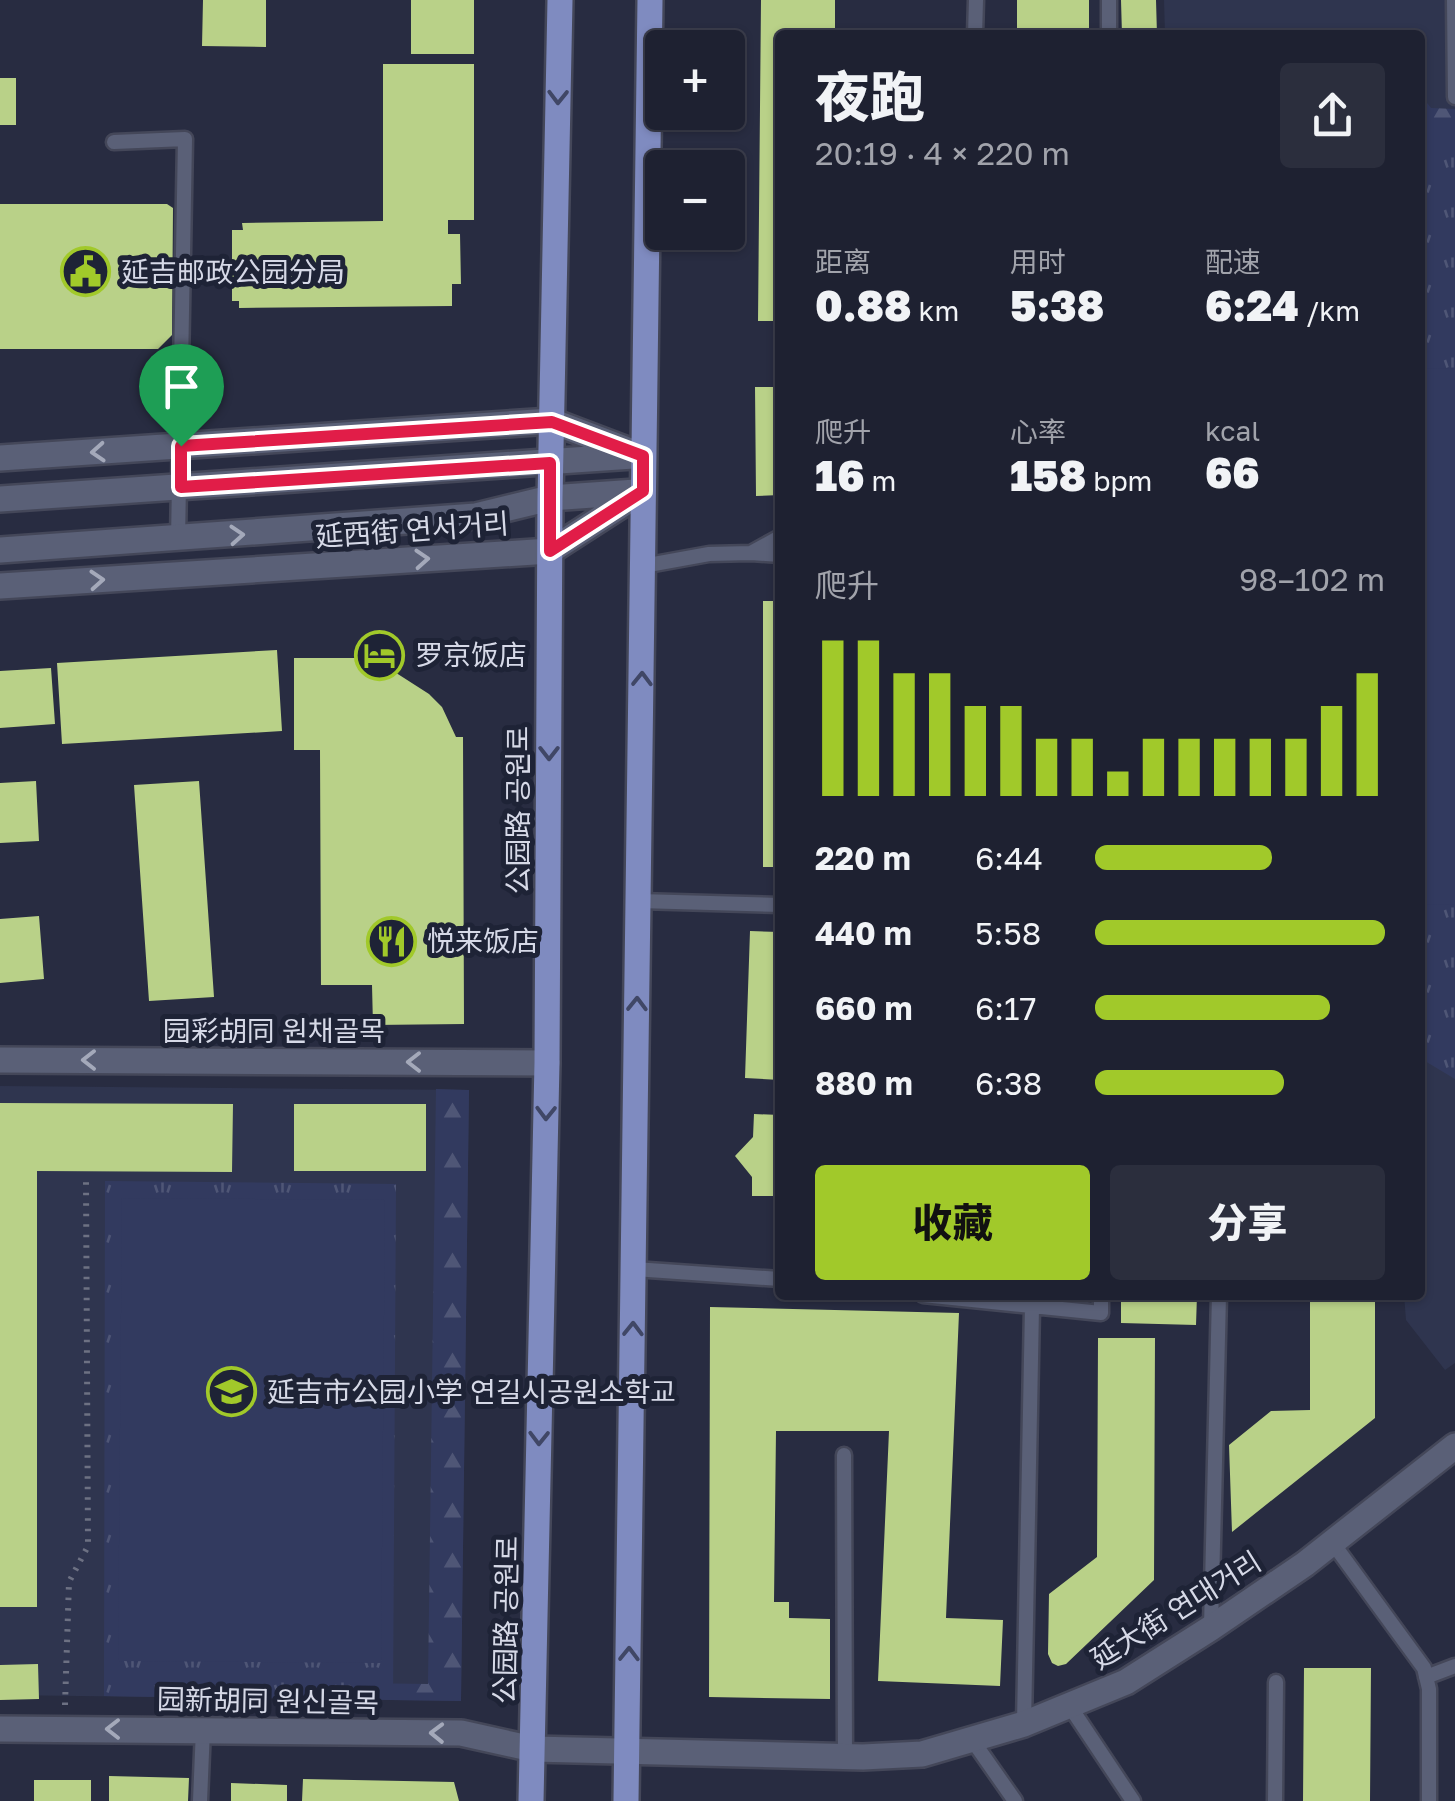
<!DOCTYPE html>
<html lang="zh">
<meta charset="utf-8">
<style>
:root{--surface:#1e2131;--page:#2b2e3d;--text:#f1f3f6;--muted:#a1a3ab;--line:#3c3e4d;--accent:#a1c92a}
body{margin:0;font-family:"Golos Text","Noto Sans SC","Noto Sans KR",sans-serif;background:var(--page);color:var(--text);height:100vh;display:flex;flex-direction:column;font-size:38px;white-space:nowrap}
*{box-sizing:border-box;margin:0}
p{font-size:32px;color:var(--muted)}
.icon{flex:none;width:55px;height:55px;fill:none;stroke:currentColor;stroke-width:2;stroke-linecap:round;stroke-linejoin:round}
.map{position:relative;flex:1;overflow:hidden}
.side{position:absolute;left:775px;top:30px;width:650px;height:1270px;display:flex;flex-direction:column;background:var(--surface);border-radius:10px;box-shadow:0 2px 8px #0004,0 0 0 2px var(--line)}
.side>*{flex:none}
.tools{position:absolute;left:645px;top:30px;display:grid;gap:20px}
.tools a{display:grid;place-items:center;width:100px;height:100px;border-radius:10px;background:var(--surface);box-shadow:0 2px 8px #0004,0 0 0 2px var(--line);font-size:50px}
.pin{position:absolute;display:grid;place-items:center;width:85px;height:85px;color:#fff;margin:-102px -42px;border-radius:50% 50% 50% 0;rotate:-45deg;box-shadow:0 0 10px #0007}
.pin .icon{rotate:45deg}
.round{display:grid;place-items:center;flex:none;width:105px;height:105px;border-radius:10px;background:var(--page)}
.headline{display:flex;align-items:center;justify-content:space-between;height:170px;padding:0 40px}
h1{font-size:55px;font-weight:800;line-height:75px}
.metrics{display:grid;grid-template-columns:repeat(3,1fr);gap:15px;height:170px;padding:10px 40px}
.metrics div{display:grid;align-content:center}
.metrics b{font-size:42px;font-weight:800}
.metrics small{font-size:28px;font-weight:400}
.metrics p{font-size:28px}
.chart{height:280px;padding:20px 40px}
.chart p{display:flex;justify-content:space-between}
.chart svg{width:100%;height:180px;margin-top:10px;stroke:var(--accent);stroke-width:6}
.primary-button{display:flex;gap:20px;margin-top:auto;padding:20px 40px}
.primary-button a{flex:1;height:115px;border-radius:10px;background:var(--accent);color:#111;font-size:40px;font-weight:800;line-height:115px;text-align:center}
.primary-button a+a{background:var(--page);color:var(--text)}
ul{padding:0 40px;list-style:none;font-size:32px}
li{display:grid;grid-template-columns:160px 120px 1fr;align-items:center;height:75px}
li i{height:25px;border-radius:12px;background:var(--accent)}
.map>svg:first-child{display:block}
.built{fill:#2f354f}
.forest{fill:url(#forest-firs)}
.park{fill:url(#park-tufts)}
.pitch{fill:#323a5f}
.building{fill:#b9d188}
.lines{fill:none;stroke-linecap:round;stroke-linejoin:round}
.lane-casing{stroke:#444759;stroke-width:19}
.street-casing{stroke:#444759;stroke-width:30}
.secondary-casing{stroke:#444759;stroke-width:30}
.primary-casing{stroke:#444759;stroke-width:30}
.path{stroke:#6d7183;stroke-width:6;stroke-dasharray:2.5 8;stroke-linecap:butt}
.lane{stroke:#5a6077;stroke-width:14}
.street{stroke:#5a6077;stroke-width:25}
.secondary{stroke:#5a6077;stroke-width:25}
.primary{stroke:#7f8bc0;stroke-width:25}
.oneway{stroke:#404766}
.oneway2{stroke:#a4a9ba}
.route-casing{stroke:#fff;stroke-width:20}
.route{stroke:#e11d48;stroke-width:12}
.labels{text-anchor:middle;stroke-width:10;stroke-linejoin:round;paint-order:stroke}
.poi-label{font-size:28px;fill:#d6d9e7;stroke:#1e2336;text-anchor:start}
.street-label{font-size:28px;fill:#d6d9e7;stroke:#1e2336}
</style>
<div class="map">
<svg width="1455" height="1801" viewBox="0 0 1455 1801">
<defs>
<pattern id="forest-firs" width="22" height="20" patternUnits="userSpaceOnUse" patternTransform="scale(2.5)"><rect width="22" height="20" fill="#323a5f"/><path d="M5 1l3.5 6h-7zM16 11l3.5 6h-7z" fill="#4f5676"/></pattern>
<pattern id="park-tufts" width="24" height="20" patternUnits="userSpaceOnUse" patternTransform="scale(2.5)"><rect width="24" height="20" fill="#323a5f"/><path d="M3 7l-1-3M5 7V3M7 7l1-3M15 17l-1-3M17 17v-4M19 17l1-3" fill="none" stroke="#4f5676"/></pattern>
</defs>
<rect width="100%" height="100%" fill="#282c41"/>
<path class="built" d="M1164,0H1455V1363L1445,1370L1406,1320L1404,1295H1420V35H1165Z
M0,1086L469,1090L461,1701L0,1695Z"/>
<path class="forest" d="M1420,94L1431,108L1455,109V216L1420,245Z
M436,1089L469,1090L461,1701L104,1696V1680L428,1684Z"/>
<path class="park" d="M1455,143V1079L1420,1058V144Z
M105,1181L396,1184L393,1699L104,1696Z"/>
<path class="pitch" d="M1455,368V904L1420,905V369Z
M122,1198L385,1200L381,1663L118,1661Z"/>
<path class="building" d="M203,0H266V47L202,46Z
M411,0H474V54H411Z
M761,0H835V35H780V321H758Z
M1017,0H1089V35H1017Z
M1121,0H1156L1157,35H1122Z
M383,64H474V220H448V234H460L461,284H452V306L239,308V301H232V230H243L242,223L383,221Z
M0,78H16V125H0Z
M0,204H167L173,208L172,335L158,349H0Z
M755,387H780V495L756,496Z
M763,601H780V867H763Z
M277,650L282,731L62,744L57,663Z
M294,658H374V667L390,669L429,694L442,707L456,737H463L464,1024L373,1025L372,985H321L320,750H294Z
M51,668L55,724L0,728V671Z
M36,781L39,841L0,843V783Z
M199,781L214,997L149,1001L134,785Z
M39,916L44,979L0,983V919Z
M750,931L780,932V1080L745,1078Z
M0,1103L233,1104L232,1172L37,1171V1607H0Z
M294,1104H426V1171H294Z
M754,1114L780,1115V1196H752V1177L735,1156L753,1137Z
M1121,1295H1197L1196,1325L1121,1323Z
M1310,1295H1375V1418L1232,1532L1229,1445L1271,1411L1310,1410Z
M710,1307L959,1313L946,1618L1003,1620L1000,1686L878,1681L889,1431H776L774,1602H789V1618L830,1619V1699L709,1697Z
M1098,1338H1155L1154,1580L1066,1664L1058,1666L1052,1663L1048,1654L1049,1594L1097,1557Z
M38,1664L39,1699L0,1700V1665Z
M1304,1668H1371L1370,1801H1303Z
M109,1776L189,1778L188,1801H109Z
M303,1779L454,1782L459,1801H302Z
M34,1780H91V1801H34Z
M231,1783L287,1785V1801H231Z"/>
<g class="lines">
<defs>
<path id="lane" d="M1109,0V35
M1454,0L1455,97
M975,35L976,0
M114,142L185,139L178,540
M751,553L780,555
M643,566L709,554L751,553L780,537
M639,901L780,905
M634,1269L780,1279
M923,1295L1101,1313V1295
M844,1455L845,1756
M1332,1542L1424,1668L1429,1689V1801
M1211,1627L1219,1295
M1426,1677L1455,1666
M1069,1705L1133,1801
M1024,1724L1032,1307
M973,1741L1015,1801
M200,1801L203,1729
M1275,1801L1276,1682"/>
<path id="street" d="M0,1060L547,1063
M0,1729L461,1733L533,1749"/>
<path id="secondary" d="M0,458L551,421L643,456
M0,499L633,456
M0,550L476,516L550,498L636,492
M0,586L550,551L643,491
M533,1749L863,1757L922,1754L1024,1724L1126,1682L1211,1628L1305,1564L1455,1446"/>
<path id="primary" d="M531,1801L547,1063L550,498L560,0
M626,1801L650,0"/>
</defs>
<use href="#lane" class="lane-casing"/>
<use href="#street" class="street-casing"/>
<use href="#secondary" class="secondary-casing"/>
<use href="#primary" class="primary-casing"/>
<path class="path" d="M65,1705L69,1582L88,1546L86,1181"/>
<use href="#lane" class="lane"/>
<use href="#street" class="street"/>
<use href="#secondary" class="secondary"/>
<use href="#primary" class="primary"/>
</g>
<defs><path id="oneway-chevron" d="M-2-3.5L2.5 0L-2 3.5" fill="none" stroke-width="1.6" stroke-linecap="round" stroke-linejoin="round" transform="scale(2.5)"/></defs>
<g class="oneway">
<use href="#oneway-chevron" transform="translate(558 97) rotate(91)"/>
<use href="#oneway-chevron" transform="translate(642 679) rotate(-89)"/>
<use href="#oneway-chevron" transform="translate(549 753) rotate(90)"/>
<use href="#oneway-chevron" transform="translate(637 1004) rotate(-89)"/>
<use href="#oneway-chevron" transform="translate(546 1113) rotate(91)"/>
<use href="#oneway-chevron" transform="translate(633 1329) rotate(-89)"/>
<use href="#oneway-chevron" transform="translate(539 1438) rotate(91)"/>
<use href="#oneway-chevron" transform="translate(629 1654) rotate(-89)"/>
</g>
<g class="oneway2">
<use href="#oneway-chevron" transform="translate(98 452) rotate(176)"/>
<use href="#oneway-chevron" transform="translate(237 535) rotate(-4)"/>
<use href="#oneway-chevron" transform="translate(422 559) rotate(-4)"/>
<use href="#oneway-chevron" transform="translate(97 580) rotate(-4)"/>
<use href="#oneway-chevron" transform="translate(89 1060) rotate(-180)"/>
<use href="#oneway-chevron" transform="translate(414 1062) rotate(-180)"/>
<use href="#oneway-chevron" transform="translate(113 1729) rotate(-180)"/>
<use href="#oneway-chevron" transform="translate(437 1733) rotate(-179)"/>
</g>
<g class="lines">
<defs>
<path id="route" d="M552,422L643,456V491L550,551V463L181,487V446Z"/>
</defs>
<use href="#route" class="route-casing"/>
<use href="#route" class="route"/>
</g>
<defs>
<symbol id="civic-ring" viewBox="-11 -11 22 22"><circle r="9.5" fill="#1e2336" stroke="#a1c92a" stroke-width="1.5"/><path d="M-.6-6.5H3V-4.5H.6V-3L4-1V1h2V6H-6V1h2V-1L-.6-3ZM-1.2 2.5V6h2.4V2.5Z" fill="#a1c92a"/></symbol>
<symbol id="hotel-ring" viewBox="-11 -11 22 22"><circle r="9.5" fill="#1e2336" stroke="#a1c92a" stroke-width="1.5"/><path d="M-6-4.5h1.5V1H6V5H4.5V3h-9V5H-6ZM-4 0a1.8 1.8 0 1 1 3.6 0ZM.5 0V-2.5h3Q6-2.5 6 0Z" fill="#a1c92a"/></symbol>
<symbol id="restaurant-ring" viewBox="-11 -11 22 22"><circle r="9.5" fill="#1e2336" stroke="#a1c92a" stroke-width="1.5"/><path d="M-5-6h1v4h1v-4h1v4h1v-4h1v5L-1.5 .5V6h-2V.5L-5-1ZM5-6V6H3V1.5H1.5Q1.5-4 5-6Z" fill="#a1c92a"/></symbol>
<symbol id="school-ring" viewBox="-11 -11 22 22"><circle r="9.5" fill="#1e2336" stroke="#a1c92a" stroke-width="1.5"/><path d="M0-5L7-2L0 1L-7-2ZM-4 1L0 2.5L4 1V4Q0 6-4 4Z" fill="#a1c92a"/></symbol>
</defs>
<g fill-rule="evenodd">
<use href="#civic-ring" x="58" y="244" width="55" height="55"/>
<use href="#hotel-ring" x="352" y="628" width="55" height="55"/>
<use href="#restaurant-ring" x="364" y="914" width="55" height="55"/>
<use href="#school-ring" x="204" y="1364" width="55" height="55"/>
</g>
<g class="labels">
<g class="poi-label">
<text x="121" y="282">延吉邮政公园分局</text>
<text x="415" y="665">罗京饭店</text>
<text x="427" y="951">悦来饭店</text>
<text x="267" y="1402">延吉市公园小学 연길시공원소학교</text>
</g>
<g class="street-label">
<text transform="translate(412 530) rotate(-4)" y="10">延西街 연서거리</text>
<text transform="translate(518 810) rotate(-90)" y="10">公园路 공원로</text>
<text x="274" y="1041">园彩胡同 원채골목</text>
<text transform="translate(1176 1610) rotate(-32)" y="10">延大街 연대거리</text>
<text transform="translate(506 1620) rotate(-89)" y="10">公园路 공원로</text>
<text transform="translate(268 1701) rotate(1)" y="10">园新胡同 원신골목</text>
</g>
</g>
</svg>
<div class="tools">
<a>+</a>
<a>−</a>
</div>
<div class="pin" style="left:181px;top:446px;background:#1e9e55"><svg class="icon" aria-label="arrive" viewBox="0 0 24 24"><path d="M6 21V4h12l-3 4 3 4H6"/></svg></div>
<section class="side">
<div class="headline"><div><h1>夜跑</h1><p>20:19 · 4 × 220 m</p></div><a class="round"><svg class="icon" aria-label="share" viewBox="0 0 24 24"><path d="M12 15V3M7 8l5-5 5 5M5 13v7h14v-7"/></svg></a></div>
<div class="metrics">
<div><p>距离</p><b>0.88<small> km</small></b></div>
<div><p>用时</p><b>5:38</b></div>
<div><p>配速</p><b>6:24<small> /km</small></b></div>
</div>
<div class="metrics">
<div><p>爬升</p><b>16<small> m</small></b></div>
<div><p>心率</p><b>158<small> bpm</small></b></div>
<div><p>kcal</p><b>66</b></div>
</div>
<div class="chart"><p><span>爬升</span>98–102 m</p>
<svg viewBox="0 0 160 44" preserveAspectRatio="none"><path d="M5 44V6M15 44V6M25 44V14M35 44V14M45 44V22M55 44V22M65 44V30M75 44V30M85 44V38M95 44V30M105 44V30M115 44V30M125 44V30M135 44V30M145 44V22M155 44V14"/></svg>
</div>
<ul>
<li><b>220 m</b>6:44<i style="width:61%"></i></li>
<li><b>440 m</b>5:58<i style="width:100%"></i></li>
<li><b>660 m</b>6:17<i style="width:81%"></i></li>
<li><b>880 m</b>6:38<i style="width:65%"></i></li>
</ul>
<div class="primary-button"><a>收藏</a><a>分享</a></div>
</section>
</div>
